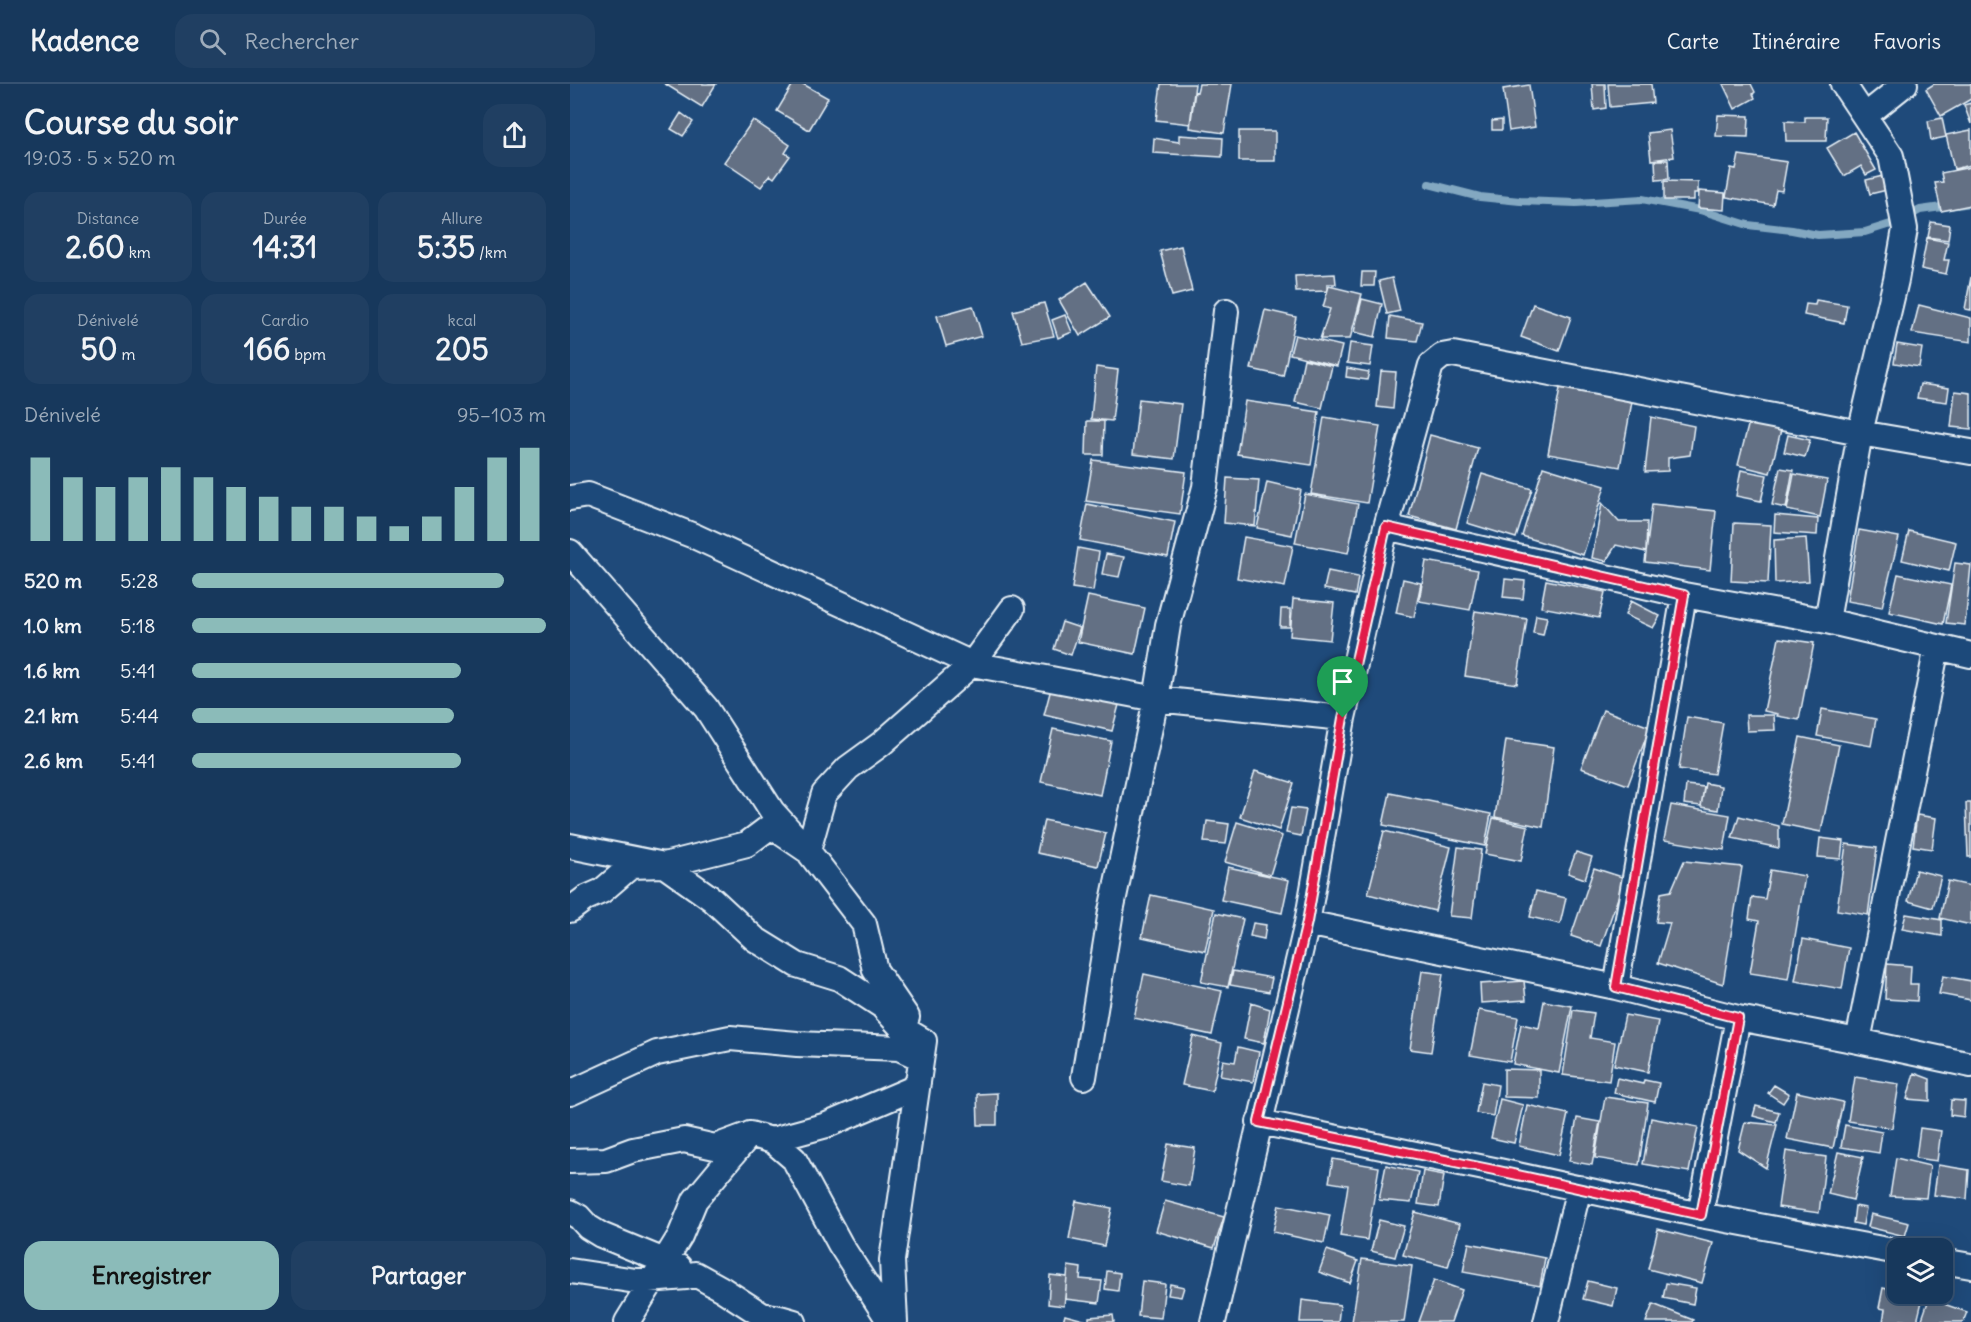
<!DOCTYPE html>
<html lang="fr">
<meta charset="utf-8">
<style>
:root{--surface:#17385c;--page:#203f62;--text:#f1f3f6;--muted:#9eacbb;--line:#365272;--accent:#8bbbb9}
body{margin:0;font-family:Delius,sans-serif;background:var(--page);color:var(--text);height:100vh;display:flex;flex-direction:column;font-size:22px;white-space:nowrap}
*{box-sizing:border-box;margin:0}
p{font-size:20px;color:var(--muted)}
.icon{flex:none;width:33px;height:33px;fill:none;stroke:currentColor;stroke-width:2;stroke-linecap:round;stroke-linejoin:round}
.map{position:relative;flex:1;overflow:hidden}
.details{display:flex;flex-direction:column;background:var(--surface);width:570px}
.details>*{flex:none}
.controls{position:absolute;left:1317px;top:1154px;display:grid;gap:12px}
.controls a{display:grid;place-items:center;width:66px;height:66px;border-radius:12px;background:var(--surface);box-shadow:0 6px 24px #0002,0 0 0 2px var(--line);font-size:30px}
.pin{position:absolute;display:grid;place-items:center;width:51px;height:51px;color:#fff;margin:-62px -26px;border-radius:50% 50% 50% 0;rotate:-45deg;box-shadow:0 0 6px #0007}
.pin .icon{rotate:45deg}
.round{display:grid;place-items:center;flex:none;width:63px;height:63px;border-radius:18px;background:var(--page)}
.overview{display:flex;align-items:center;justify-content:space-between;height:102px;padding:0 24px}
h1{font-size:33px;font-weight:700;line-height:45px}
.stats{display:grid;grid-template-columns:repeat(3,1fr);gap:9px;height:102px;padding:6px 24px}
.stats div{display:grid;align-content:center;border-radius:15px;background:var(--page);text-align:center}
.stats b{font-size:30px;font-weight:700}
.stats small{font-size:16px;font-weight:400}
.stats p{font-size:16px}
.chart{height:168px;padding:12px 24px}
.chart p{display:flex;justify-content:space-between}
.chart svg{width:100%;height:108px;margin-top:6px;stroke:var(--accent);stroke-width:6}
.cta{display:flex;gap:12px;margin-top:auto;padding:12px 24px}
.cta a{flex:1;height:69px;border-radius:18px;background:var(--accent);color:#111;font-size:24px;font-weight:700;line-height:69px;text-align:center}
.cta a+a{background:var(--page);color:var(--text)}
ul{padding:0 24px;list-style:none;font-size:20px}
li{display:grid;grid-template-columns:96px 72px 1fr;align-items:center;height:45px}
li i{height:15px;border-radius:8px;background:var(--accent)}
header{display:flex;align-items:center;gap:36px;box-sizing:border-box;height:84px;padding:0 30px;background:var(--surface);border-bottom:2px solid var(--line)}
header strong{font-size:28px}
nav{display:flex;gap:33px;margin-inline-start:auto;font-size:21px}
.search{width:420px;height:54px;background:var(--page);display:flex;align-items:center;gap:15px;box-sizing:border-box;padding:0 21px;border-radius:18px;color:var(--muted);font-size:22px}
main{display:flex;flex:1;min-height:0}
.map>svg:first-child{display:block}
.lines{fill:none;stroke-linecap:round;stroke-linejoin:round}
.stream{stroke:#83a8c1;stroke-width:8}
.building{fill:#647084;stroke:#e8f1f8;stroke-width:1.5}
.street-casing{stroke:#e8f1f8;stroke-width:28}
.street{stroke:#1f4a7a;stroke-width:24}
.route-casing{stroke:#fff;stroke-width:12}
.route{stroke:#e11d48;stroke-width:8}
</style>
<header>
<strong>Kadence</strong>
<div class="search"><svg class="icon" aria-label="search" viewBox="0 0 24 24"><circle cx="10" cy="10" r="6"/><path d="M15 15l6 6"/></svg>Rechercher</div>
<nav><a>Carte</a><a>Itinéraire</a><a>Favoris</a></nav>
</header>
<main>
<section class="details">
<div class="overview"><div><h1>Course du soir</h1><p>19:03 · 5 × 520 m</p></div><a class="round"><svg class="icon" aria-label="share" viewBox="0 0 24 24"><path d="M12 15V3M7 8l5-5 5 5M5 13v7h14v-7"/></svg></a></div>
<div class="stats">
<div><p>Distance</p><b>2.60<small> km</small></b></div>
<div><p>Durée</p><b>14:31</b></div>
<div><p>Allure</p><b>5:35<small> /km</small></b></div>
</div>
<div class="stats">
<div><p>Dénivelé</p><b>50<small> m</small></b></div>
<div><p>Cardio</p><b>166<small> bpm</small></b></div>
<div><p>kcal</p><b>205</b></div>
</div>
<div class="chart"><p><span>Dénivelé</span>95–103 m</p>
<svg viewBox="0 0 160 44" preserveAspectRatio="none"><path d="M5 44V10M15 44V18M25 44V22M35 44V18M45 44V14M55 44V18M65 44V22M75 44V26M85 44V30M95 44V30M105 44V34M115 44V38M125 44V34M135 44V22M145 44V10M155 44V6"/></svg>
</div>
<ul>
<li><b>520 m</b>5:28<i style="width:88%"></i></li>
<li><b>1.0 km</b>5:18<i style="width:100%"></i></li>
<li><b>1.6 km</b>5:41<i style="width:76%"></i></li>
<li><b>2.1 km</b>5:44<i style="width:74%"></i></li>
<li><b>2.6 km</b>5:41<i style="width:76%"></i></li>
</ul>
<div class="cta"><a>Enregistrer</a><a>Partager</a></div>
</section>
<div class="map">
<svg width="1401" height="1238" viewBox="0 0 1401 1238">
<rect width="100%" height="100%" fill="#1f4a7a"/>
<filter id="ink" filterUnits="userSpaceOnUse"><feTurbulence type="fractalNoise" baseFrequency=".0167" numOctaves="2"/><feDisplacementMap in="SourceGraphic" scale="12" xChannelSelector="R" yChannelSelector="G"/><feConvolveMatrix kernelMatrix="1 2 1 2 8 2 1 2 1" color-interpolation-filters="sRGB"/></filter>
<g filter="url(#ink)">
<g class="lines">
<path class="stream" d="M859,100L910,113L950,117L1006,119L1072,115L1130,126L1178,141L1222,146L1248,151L1295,148L1330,137L1350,126L1401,119"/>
</g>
<path class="building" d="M95,0H146L132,23Z
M223,0H233L258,14L239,46L207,27Z
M591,0H625L620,40L586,36Z
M629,0H662L654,49L620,44L625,7L627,8Z
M1022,0H1035L1036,24L1024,26Z
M1038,0H1081L1083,19L1040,23Z
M1153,0H1181L1185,8L1183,10L1185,14L1165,25Z
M1364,0H1401V15L1371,32L1356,5Z
M959,1L965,43L939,47L933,5Z
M1401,19V40L1394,21Z
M111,29L123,38L113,52L101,45Z
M1148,31L1179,32L1178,53L1146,52Z
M1235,33H1257L1256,57H1216L1215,37L1235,38Z
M1372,34L1376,53L1361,56L1358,37Z
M183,36L220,61L215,69L220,72L204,94L200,91L191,103L154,78Z
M932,36V46H922V37Z
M1100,46L1104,73L1081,76L1078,49Z
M1401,46V81L1384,85L1376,51Z
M669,47H705V77H669Z
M1284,48L1306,86L1296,91L1291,82L1274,92L1257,64Z
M609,51L653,54L652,73L583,69L584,54L609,58Z
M1169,71L1217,78L1212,107L1206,106L1203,121L1156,113L1161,84L1166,85Z
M1085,76H1098L1099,95L1086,96Z
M1401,83V121L1371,127L1365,99L1373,98L1371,89Z
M1313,92L1317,106L1300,110L1296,96Z
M1094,97L1128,98V109H1124V116H1094Z
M1129,107L1155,109L1154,126L1128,124Z
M1361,138L1380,141L1378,156L1358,153Z
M1357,154L1378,158L1374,176H1379L1376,190L1351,185Z
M611,162L622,207L602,212L590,167Z
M792,188H805L804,202H791Z
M765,190L766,200H757V207L726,208L725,192Z
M1401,193V226L1395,225Z
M822,194L830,227L817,230L809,197Z
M517,198L540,233L510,252L489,216Z
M759,202L792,210L780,255H750L760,225L753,223Z
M792,215L812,220L805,253L784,248Z
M1246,216L1277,221L1274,239L1234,231L1236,220L1245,221Z
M474,219L484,252L452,258L443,227Z
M963,220L1001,233L989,267L951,253Z
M1349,221L1401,234V258L1342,249Z
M403,222L412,252L376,262L367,232Z
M695,226L726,233L713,292L681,285Z
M495,231L502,248L488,254L482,236Z
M820,232L852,238L847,257L818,254Z
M725,251L772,262L767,282L720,270Z
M780,259L803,262L800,282L777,279Z
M1327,260L1352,264L1349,283L1324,279Z
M734,275L762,282L752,324L725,318Z
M526,283L548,286L542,337L521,335Z
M777,284L799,288L797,296L776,293Z
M811,287L826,288L823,325L807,323Z
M991,299L1063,312L1050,383L978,370Z
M1350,300L1379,304L1377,318L1347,314Z
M1385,307L1401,309V345L1381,343Z
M569,315L611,320L604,375L563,370Z
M675,317L749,328L741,381L667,370Z
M754,333L810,342L797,419L741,410Z
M1081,333L1124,342L1120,371L1098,374V387L1075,388Z
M517,337H534L533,371H516Z
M1179,338L1211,346L1200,389L1168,381Z
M860,351L908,364L886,445L839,432Z
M1218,351L1240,356L1235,373L1214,368Z
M523,376L616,388L610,430L516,417Z
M973,383L1035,402L1013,471L952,452Z
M1210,384L1223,386L1216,424L1202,421Z
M1171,386L1197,391L1191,417L1166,412Z
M912,390L962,405L946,454L897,439Z
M1224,390L1257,396L1250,433L1217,426Z
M657,394L689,396L685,442L654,439Z
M697,398L731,406L722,451L687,444Z
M735,410L788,420L778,469L725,459Z
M1032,419L1049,438H1077L1076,468L1046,461L1036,477L1022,474Z
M517,420L605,438L598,473L510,456Z
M1082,420L1146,427L1140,486L1075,478Z
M1205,431L1248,435L1247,451L1204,448Z
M1164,439L1201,441L1198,499L1161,497Z
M1289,446L1329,453L1312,523L1277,517Z
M1339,447L1386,458L1379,487L1332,476Z
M674,453L723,462L715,503L667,494Z
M1236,454L1239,497L1205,499L1204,456Z
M508,464L529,468L523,507L502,504Z
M536,470L554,473L549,493L532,490Z
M856,477L908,486L900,526L849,517Z
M1385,479L1401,481L1395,541L1376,539Z
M758,487L788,493L785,511L754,505Z
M1328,490L1381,501L1373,540L1319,528Z
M833,495L851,499L844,533L826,529Z
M935,495L955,497L953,515L933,513Z
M976,496L1035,508L1029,534L971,523Z
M518,512L575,524L565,570L508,558Z
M723,515L764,519L760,556L720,552Z
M1061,517L1090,532L1083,544L1055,531Z
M711,525H720V543H710Z
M905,527L957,535L947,600L895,592Z
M966,531L977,533L973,551L963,549Z
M492,538L510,544L501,571L484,565Z
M1209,554L1244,559L1229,636L1207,632L1208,630L1194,627Z
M482,601L550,617L542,647L474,631Z
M1252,625L1306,635L1301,662L1247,652Z
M1033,626L1080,643L1058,701L1011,684Z
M1176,631H1204L1205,646L1177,647Z
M1117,633L1153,639L1144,690L1109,685Z
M483,645L541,657L530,711L471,698Z
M1230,653L1269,661L1251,748L1212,740Z
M936,656L984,663L973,743L925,733Z
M685,687L724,699L709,746L670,733Z
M1135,699L1151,702L1148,726L1131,723Z
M1116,701L1134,703L1131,722L1114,720Z
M820,709L921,730L915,762L813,741Z
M1396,719H1401V773H1398Z
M1101,721L1160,731L1154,766L1094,756Z
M721,724L736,726L731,752L716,749Z
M1347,731L1366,734L1362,765L1343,762Z
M1169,732L1209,742V764L1162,754Z
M923,734L958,742L951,777L915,770Z
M474,736L536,749L528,782L467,769Z
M637,737L659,740L656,760L634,758Z
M667,738L712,752L700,791L655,778Z
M814,747L881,763L865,827L798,810Z
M1250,754L1273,757L1271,775L1248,773Z
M1276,760L1307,764L1298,831L1267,826Z
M888,763L911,766L902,834L879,832Z
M1006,768L1022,773L1015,795L998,789Z
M1114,777L1172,783L1153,900L1088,879L1100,839L1086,838L1091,809L1101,807Z
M658,783L719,796L712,829L651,816Z
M1024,784L1055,794L1031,862L1001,852Z
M1200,786L1235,792L1218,895L1180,889L1189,837L1179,835L1182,813L1195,815Z
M1346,786L1371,792L1363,824L1338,817Z
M1378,797L1401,802V841L1370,834Z
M966,807L996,814L990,840L960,833Z
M581,811L644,825L635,867L572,853Z
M646,829L673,835L658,903L631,898Z
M1336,830L1372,836V852L1332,845Z
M683,839L696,841L694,855L680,852Z
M1233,855L1279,864L1272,905L1225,897Z
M1317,880L1341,882L1340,900H1348L1347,917L1315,915Z
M663,887L702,894L699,908L660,901Z
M852,887L873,890L861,968L840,965Z
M574,890L652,907L642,951L564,934Z
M1373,892L1401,897V916L1369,910Z
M954,897L956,916L911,919L910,900Z
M974,917L1002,922L989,989L943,980L951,940L969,944Z
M681,919L700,925L694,959L674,955Z
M909,926L948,933L940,978L900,971Z
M1003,926L1024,929L1020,954L1045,958L1039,997L993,991Z
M1055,931L1088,937L1078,988L1044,981Z
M623,952L652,959L642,1007L612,1001Z
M668,963L689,968L683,998L650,992L653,976L665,978Z
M934,985L969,986V1014L934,1013Z
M1344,989L1360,995V1017L1337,1015Z
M1285,993L1329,1000L1322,1044L1278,1037Z
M1047,994L1073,1000L1074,996L1089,999L1085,1018L1044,1009Z
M912,998L928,1001L923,1032L906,1029Z
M1204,1001L1219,1010L1213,1019L1198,1009Z
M1227,1008L1273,1018L1263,1064L1217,1055Z
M427,1009V1041H408L407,1010Z
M1035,1013L1078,1019L1069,1081L1025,1074Z
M930,1015L953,1021L944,1059L921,1054Z
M1381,1016L1395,1017L1394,1033L1380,1031Z
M957,1021L998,1030L989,1071L949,1062Z
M1186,1022L1209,1028L1206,1038L1183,1032Z
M1007,1034L1030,1038L1022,1081L999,1077Z
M1081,1034L1128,1043L1119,1088L1073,1080Z
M1175,1038L1207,1041L1196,1084L1168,1066Z
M1275,1041L1312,1048L1309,1069L1271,1063Z
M1350,1044L1371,1047L1367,1077L1346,1074Z
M598,1060L625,1064L619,1102L591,1097Z
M1216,1067L1256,1073L1249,1129L1208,1123Z
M1268,1068L1293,1073L1283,1116L1258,1110Z
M1326,1074L1360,1082L1356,1114L1320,1112Z
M763,1075L809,1083L797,1156L770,1152L778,1101L759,1098Z
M816,1081L848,1088L841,1119L809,1116Z
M1368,1081L1399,1086L1397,1115L1364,1111Z
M853,1087L874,1091L869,1123L848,1120Z
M506,1117L542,1124L534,1162L499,1155Z
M595,1117L654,1133L644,1164L586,1147Z
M709,1121L760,1131L754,1159L703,1148Z
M1285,1122L1296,1124L1293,1141L1283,1139Z
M845,1128L890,1140L878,1183L833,1171Z
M1301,1130L1339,1139L1335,1152L1298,1143Z
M809,1136L834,1142L825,1173L801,1167Z
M1088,1145L1143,1159L1132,1199L1078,1185Z
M899,1159L975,1174L970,1202L893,1188Z
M757,1166L788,1177L780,1199L749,1188Z
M792,1175L842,1182L834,1238H782Z
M498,1182L511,1184L510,1195L532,1197L529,1219L495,1215Z
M537,1187L550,1189L548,1207L535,1205Z
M480,1191L497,1193L494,1222L478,1220Z
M864,1196L892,1206L881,1238H849Z
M572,1197L595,1200L591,1234L568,1232Z
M1018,1197L1047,1204L1043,1222L1013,1215Z
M1096,1199L1126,1204L1123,1220L1093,1214Z
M600,1200L614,1203L611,1213L598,1211Z
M1313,1204L1353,1213L1347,1238L1331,1236V1238H1313L1315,1225L1309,1224Z
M1359,1215L1397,1228L1393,1238H1351Z
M732,1216L770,1221L768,1238H730Z
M1083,1220L1123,1236L1122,1238H1076Z
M495,1231L517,1237L516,1238H493Z
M543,1231L544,1238H519V1233Z"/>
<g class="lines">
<defs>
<path id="street" d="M1295,32L1335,0
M0,414L18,411L124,452L402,580L586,615L773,634
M816,443L1114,511L1257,537L1401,571
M0,468L136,624L202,727L238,767L294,840L305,886L337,933
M1257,537L1290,349L1326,196L1335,145L1321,72L1273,0
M0,762L94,781L142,815L185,855L227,881L269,894L312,922L332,944L354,957L322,1176L325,1238
M0,826L16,814L32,807L61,782L94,781L177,760L201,742L238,767L254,710L278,684L311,660L402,580L442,525
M737,839L1046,903L1168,934L1288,957L1401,981
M1046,903L1114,511
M1288,957L1367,563
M514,993L541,827L586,615L598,541L635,403L656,227
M0,1009L87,969L160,954L227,960L329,964L351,974
M689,1038L929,1087L1130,1131L1328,1168
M0,1077L36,1076L63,1066L114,1056L145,1063L180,1050L203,1057L224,1075L270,1160L320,1238
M0,1128L9,1133L18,1143L31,1151L109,1183
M1130,1131L1168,934
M1372,1177L1401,1182
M0,1187L66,1197L116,1193L125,1190L152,1205L192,1231L210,1234L224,1238
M57,1238L110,1152L125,1116L180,1050L202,1056L257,1041L344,1004L348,997
M643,1238L737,839L773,634L816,443L861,281L872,272L883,270L1290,349L1401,368
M976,1238L1009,1104"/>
</defs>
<use href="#street" class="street-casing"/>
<use href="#street" class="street"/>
</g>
</g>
<g class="lines" filter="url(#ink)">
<defs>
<path id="route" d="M816,443L1114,511L1046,903L1168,934L1131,1131L929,1087L689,1038L737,838L773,634Z"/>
</defs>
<use href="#route" class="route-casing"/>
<use href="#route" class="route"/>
</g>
</svg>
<div class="controls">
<a><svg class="icon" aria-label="layers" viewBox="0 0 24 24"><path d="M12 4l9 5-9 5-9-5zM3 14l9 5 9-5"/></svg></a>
</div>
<div class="pin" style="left:773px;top:634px;background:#1e9e55"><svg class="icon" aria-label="arrive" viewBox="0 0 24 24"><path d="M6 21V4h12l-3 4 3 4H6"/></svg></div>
</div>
</main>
